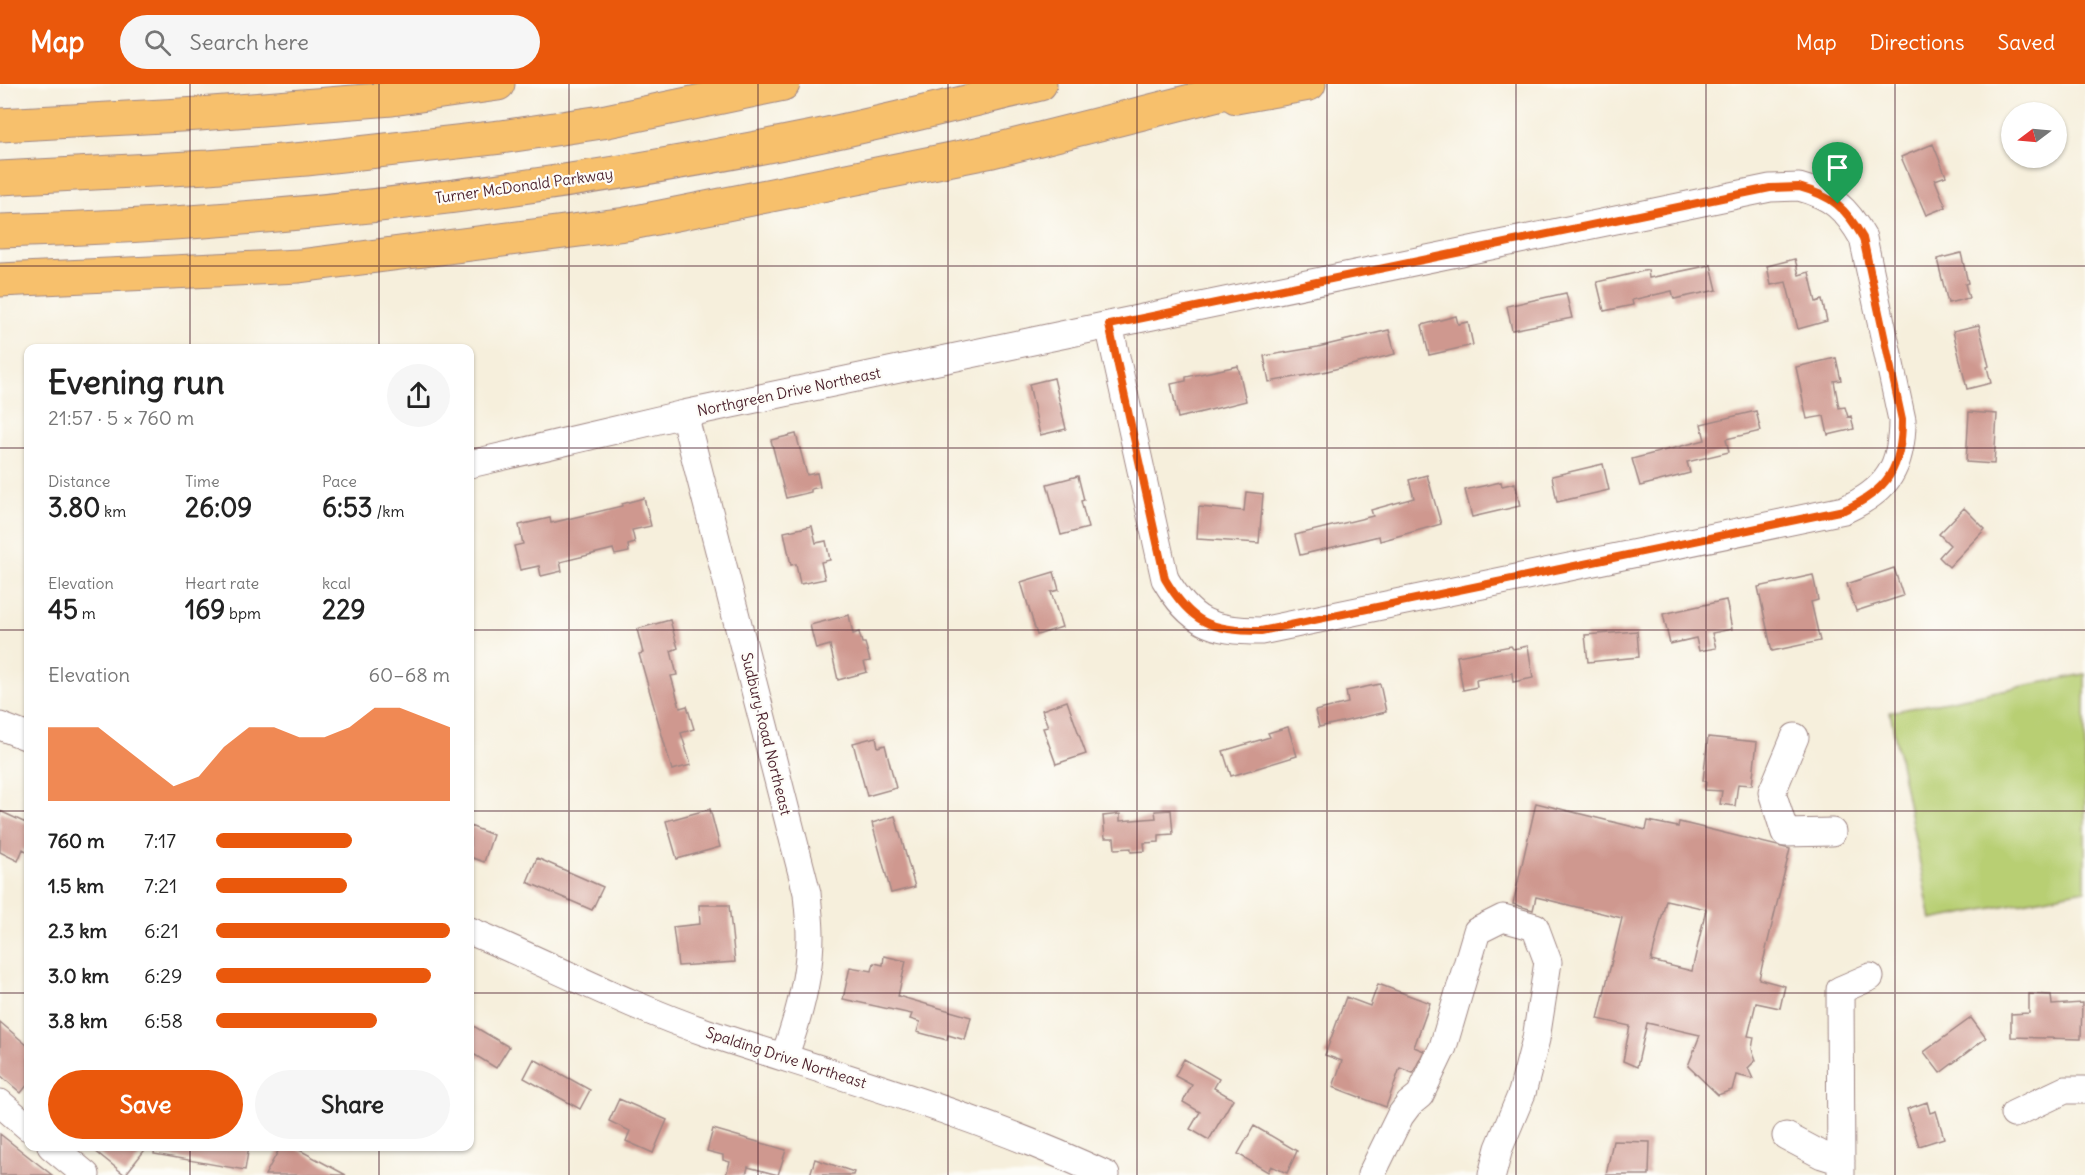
<!DOCTYPE html>
<meta charset="utf-8">
<style>
:root{--surface:#fff;--page:#f6f6f6;--text:#222;--muted:#767676;--accent:#ea580c}
body{margin:0;font-family:Delius,sans-serif;background:var(--page);color:var(--text);height:100vh;display:flex;flex-direction:column;font-size:22px;white-space:nowrap}
*{box-sizing:border-box;margin:0}
p{font-size:20px;color:var(--muted)}
.icon{flex:none;width:33px;height:33px;fill:none;stroke:currentColor;stroke-width:2;stroke-linecap:round;stroke-linejoin:round}
.map{position:relative;flex:1;overflow:hidden}
.details{position:absolute;left:24px;top:260px;width:450px;height:807px;display:flex;flex-direction:column;background:var(--surface);border-radius:12px;box-shadow:0 2px 4px #0004}
.details>*{flex:none}
.needle{width:39px;rotate:254deg}
.controls{position:absolute;left:2001px;top:18px;display:grid;gap:12px}
.controls a{display:grid;place-items:center;width:66px;height:66px;border-radius:50%;background:var(--surface);box-shadow:0 2px 4px #0004;font-size:30px}
.pin{position:absolute;display:grid;place-items:center;width:51px;height:51px;color:#fff;margin:-62px -26px;border-radius:50% 50% 50% 0;rotate:-45deg;box-shadow:0 0 6px #0007}
.pin .icon{rotate:45deg}
.round{display:grid;place-items:center;flex:none;width:63px;height:63px;border-radius:32px;background:var(--page)}
.overview{display:flex;align-items:center;justify-content:space-between;height:102px;padding:0 24px}
h1{font-size:33px;font-weight:700;line-height:45px}
.metrics{display:grid;grid-template-columns:repeat(3,1fr);gap:9px;height:102px;padding:6px 24px}
.metrics div{display:grid;align-content:center}
.metrics b{font-size:26px;font-weight:700}
.metrics small{font-size:16px;font-weight:400}
.metrics p{font-size:16px}
.chart{height:168px;padding:12px 24px}
.chart p{display:flex;justify-content:space-between}
.chart svg{width:100%;height:108px;margin-top:6px;fill:var(--accent);opacity:.7}
.button{display:flex;gap:12px;margin-top:auto;padding:12px 24px}
.button a{flex:1;height:69px;border-radius:36px;background:var(--accent);color:#fff;font-size:24px;font-weight:700;line-height:69px;text-align:center}
.button a+a{background:var(--page);color:var(--text)}
ul{padding:0 24px;list-style:none;font-size:20px}
li{display:grid;grid-template-columns:96px 72px 1fr;align-items:center;height:45px}
li i{height:15px;border-radius:8px;background:var(--accent)}
header{display:flex;align-items:center;gap:36px;box-sizing:border-box;height:84px;padding:0 30px;background:var(--accent);color:#fff}
header strong{font-size:28px}
nav{display:flex;gap:33px;margin-inline-start:auto;font-size:21px}
.search{width:420px;height:54px;background:var(--page);display:flex;align-items:center;gap:15px;box-sizing:border-box;padding:0 21px;border-radius:33px;color:var(--muted);font-size:22px}
.map>svg:first-child{display:block}
.green{fill:#b8cf73;stroke:#81774f;stroke-width:1.5}
.building{fill:#cf988f;fill-rule:evenodd}
.lines{fill:none;stroke-linecap:round;stroke-linejoin:round}
.minor-casing{stroke:#a08784;stroke-width:29}
.highway-casing{stroke:#a08784;stroke-width:35}
.minor{stroke:#fff;stroke-width:27}
.highway{stroke:#f7c06c;stroke-width:33}
.route-casing{stroke:#fff;stroke-width:12}
.route{stroke:#ea580c;stroke-width:8}
.grid{fill:none;stroke:#4a1f2b;stroke-width:1.5;stroke-opacity:0.55}
.labels{text-anchor:middle;stroke-width:4.5;stroke-linejoin:round;paint-order:stroke}
.street-label{font-size:15px;fill:#4a1f2b;stroke:#fdfcf7}
</style>
<header>
<strong>Map</strong>
<div class="search"><svg class="icon" aria-label="search" viewBox="0 0 24 24"><circle cx="10" cy="10" r="6"/><path d="M15 15l6 6"/></svg>Search here</div>
<nav><a>Map</a><a>Directions</a><a>Saved</a></nav>
</header>
<div class="map">
<svg width="2085" height="1091" viewBox="0 0 2085 1091">
<rect width="100%" height="100%" fill="#fdfcf7"/>
<filter id="ink" filterUnits="userSpaceOnUse"><feTurbulence type="fractalNoise" baseFrequency=".0167" numOctaves="2"/><feDisplacementMap in="SourceGraphic" scale="12" xChannelSelector="R" yChannelSelector="G"/><feConvolveMatrix kernelMatrix="1 2 1 2 8 2 1 2 1" color-interpolation-filters="sRGB"/></filter>
<filter id="wash" filterUnits="userSpaceOnUse"><feTurbulence type="fractalNoise" baseFrequency=".008" numOctaves="4" result="noise"/><feDisplacementMap in="SourceGraphic" scale="24" xChannelSelector="R" yChannelSelector="G"/><feGaussianBlur stdDeviation="1.35" result="paint"/><feColorMatrix in="noise" values="0 0 0 0 0 0 0 0 0 0 0 0 0 0 0 0 0 1.4 0 .05"/><feComposite in="paint" operator="in"/></filter>
<g filter="url(#wash)">
<rect width="100%" height="100%" fill="#f6efdc"/>
<path class="green" d="M2085,590V806L1931,836L1890,628Z"/>
<g id="blocks">
<path class="building" d="M1933,60L1946,92L1935,96L1946,123L1926,131L1901,73Z
M1961,169L1968,199L1965,200L1969,214L1948,219L1937,175Z
M1795,175L1799,191L1809,188L1816,218L1822,216L1827,237L1798,245L1786,198L1771,201L1767,182Z
M1711,181L1717,206L1674,215L1672,207L1632,216L1633,221L1604,227L1597,198L1648,186L1649,194Z
M1566,209L1572,234L1512,246L1507,222Z
M1456,232L1458,240L1468,238L1473,261L1429,271L1422,241Z
M1979,241L1989,282L1987,283L1991,299L1967,305L1953,247Z
M1389,246L1395,270L1323,288L1269,298L1264,272L1318,263Z
M1836,274L1841,296L1834,297L1839,324L1845,323L1848,333L1851,332L1854,345L1828,351L1824,332L1807,335L1796,283Z
M1238,282L1246,317L1178,334L1171,300L1186,297V293Z
M1054,294L1066,345L1040,351L1029,300Z
M1756,327L1761,347L1726,355L1729,368L1687,378L1690,389L1640,402L1632,375L1705,356L1701,340Z
M1969,328L1997,330L1994,380L1966,378Z
M796,350L807,391L817,389L820,403L811,405V408L786,414L771,356Z
M1603,380L1609,406L1557,418L1552,392Z
M1427,391L1441,440L1380,457L1379,452L1300,471L1295,451L1373,432L1371,426L1414,414L1409,396Z
M1078,392L1084,416L1081,417L1088,444L1061,451L1047,400Z
M1501,398L1502,402L1515,399L1520,422L1472,433L1465,406Z
M1246,408L1263,410L1259,459L1197,455L1199,423L1244,427Z
M644,414L651,442L632,446L635,459L628,461L629,468L615,471L613,465L560,478L562,487L541,492L539,482L520,486L514,462L523,460L519,441L550,434L551,439L622,422V420Z
M1964,424L1985,445L1949,483L1939,473L1950,461L1939,450Z
M812,442L816,459L826,457L830,476L821,478L825,495L800,500L796,480L791,481L784,448Z
M1894,484L1903,512L1856,527L1847,500Z
M1054,488L1059,506L1051,508L1062,543L1037,551L1021,498Z
M1813,491L1818,516L1811,518L1820,557L1772,567L1758,503Z
M1726,516L1732,545L1712,549L1716,564L1699,567L1696,554L1670,560L1663,530Z
M849,531L853,550L859,548L862,559H865L870,577L864,578L867,588L838,596L830,561L816,565L810,541Z
M670,536L678,564L671,567L677,591L671,592L680,624L687,622L694,645L681,649L691,681L672,686L639,570L643,569L637,545Z
M1637,547L1639,573L1588,578L1585,551Z
M1511,562L1513,565L1528,562L1533,594L1513,598L1512,589L1476,596L1477,603L1463,606L1457,572Z
M1380,600L1386,628L1319,643L1315,627L1348,619L1346,607Z
M1067,617L1086,670L1056,680L1043,644L1048,643L1042,626Z
M1288,643L1297,672L1231,692L1223,667L1270,653L1268,649Z
M876,653L878,663L885,661L896,704L867,712L853,659Z
M1708,653L1757,658L1752,701L1738,700L1735,722L1720,720L1722,707L1705,706L1706,697H1703Z
M1536,719L1646,746L1648,737L1678,743L1679,738L1790,765L1759,895L1785,902L1780,924L1756,919L1748,952L1754,953L1752,965L1756,976L1748,984L1753,995L1736,991L1732,1006L1718,1011L1688,982L1700,951L1647,939L1637,983L1623,977L1630,942L1598,935L1622,834L1536,813L1533,826L1513,820ZM1666,816L1706,825L1692,887L1651,877Z
M710,725L720,763L677,775L666,737Z
M1171,726L1173,750L1159,751V758L1144,759L1145,767L1131,768V764L1115,765L1114,754H1105L1103,732L1120,730V737L1156,734L1155,727Z
M0,727L28,740V768L23,765L18,777L0,768Z
M895,732L915,803L891,809L872,739Z
M470,742L493,751L484,778L470,773Z
M537,774L603,803L592,826L527,798Z
M699,821H729L735,878L678,882L673,843L700,840Z
M884,872L906,877L898,912L971,933L965,956L948,951L947,956L917,948L920,938L910,935L912,930L843,915L850,883L872,887L874,879L883,881Z
M1378,900L1430,919L1414,963L1424,967L1413,989L1400,984L1386,1023L1333,1003L1342,977L1325,971L1346,913L1370,922Z
M2029,910L2051,911L2052,921L2082,919L2081,955L2011,953V930L2029,929Z
M1971,934L1986,954L1940,989L1924,968Z
M0,938L28,962V1000L21,1009L0,991Z
M470,940L509,963L496,984L470,968Z
M534,975L590,1006L580,1025L524,994Z
M1184,975L1219,995L1214,1004L1233,1015L1209,1056L1190,1045L1200,1028L1183,1018L1192,1001L1175,992Z
M619,1015L667,1036L653,1069L626,1057L630,1047L609,1037Z
M1927,1018L1930,1029L1936,1027L1944,1054L1919,1062L1907,1025Z
M1254,1042L1297,1067L1287,1089L1271,1082L1268,1088L1238,1070Z
M713,1045L786,1066L778,1091L748,1083L746,1091H726L730,1078L723,1076V1071L707,1067Z
M0,1050L52,1091H0Z
M1613,1057L1650,1058L1649,1091H1606Z
M89,1062H148L125,1091Z
M155,1062H249L245,1086L154,1070Z
M281,1062H292L346,1091H265Z
M815,1075L854,1088L853,1091H810Z"/>
</g>
</g>
<g filter="url(#ink)">
<use href="#blocks" fill-opacity="0" stroke="#a08784" stroke-width="1.5"/>
<g class="lines">
<defs>
<path id="minor" d="M1799,103C1832,112 1846,124 1863,154L1902,336C1902,383 1888,406 1844,426L1261,547C1211,547 1191,539 1165,495L1109,241L1770,104Z
M684,330L807,809C808,823 810,837 810,851C810,893 799,933 784,973
M470,380L684,330L1109,241
M0,642L28,653
M1795,653L1772,708L1785,749L1832,748
M470,847C549,880 626,921 708,949C842,993 978,1031 1106,1091
M0,1019L28,1043
M2014,1030L2065,1006H2085
M1786,1052L1822,1071L1841,1077
M51,1062L86,1091
M1371,1091L1400,1032L1409,1020L1420,1011L1443,963L1477,847L1503,834L1535,843L1548,878L1536,955L1522,1009L1499,1064L1492,1091
M1841,1091L1840,906L1870,893"/>
<path id="highway" d="M1236,13L1309,0
M0,41L199,30L392,15L498,0
M0,94L208,83L306,75L501,53L602,38L783,0
M0,147C269,140 539,108 803,55C883,39 961,19 1040,0
M0,196L299,182L626,140L992,67L1258,0"/>
</defs>
<use href="#minor" class="minor-casing"/>
<use href="#highway" class="highway-casing"/>
<use href="#minor" class="minor"/>
<use href="#highway" class="highway"/>
</g>
</g>
<g class="lines" filter="url(#ink)">
<defs>
<path id="route" d="M1799,103C1832,112 1846,124 1863,154L1902,336C1902,383 1888,407 1844,426L1261,547C1211,547 1191,539 1165,495L1109,241L1770,104Z"/>
</defs>
<use href="#route" class="route-casing"/>
<use href="#route" class="route"/>
</g>
<path class="grid" d="M190,0V264M379,0V264M569,0V1091M758,0V1091M948,0V1091M1137,0V1091M1327,0V1091M1516,0V1091M1706,0V1091M1895,0V1091M0,182H2085M0,364H28M470,364H2085M0,546H28M470,546H2085M0,727H28M470,727H2085M0,909H28M470,909H2085M190,1062V1091M379,1062V1091"/>
<g class="labels">
<g class="street-label">
<text transform="translate(524 102) rotate(-8)" y="5">Turner McDonald Parkway</text>
<text transform="translate(789 308) rotate(-12)" y="5">Northgreen Drive Northeast</text>
<text transform="translate(766 650) rotate(76)" y="5">Sudbury Road Northeast</text>
<text transform="translate(786 974) rotate(18)" y="5">Spalding Drive Northeast</text>
</g>
</g>
</svg>
<div class="controls">
<a><svg class="needle" viewBox="-14 -14 28 28"><path d="M0-13l5 13h-10z" fill="#e53935"/><path d="M0 13l5-13h-10z" fill="#767676"/></svg></a>
</div>
<div class="pin" style="left:1838px;top:120px;background:#1e9e55"><svg class="icon" aria-label="arrive" viewBox="0 0 24 24"><path d="M6 21V4h12l-3 4 3 4H6"/></svg></div>
<section class="details">
<div class="overview"><div><h1>Evening run</h1><p>21:57 · 5 × 760 m</p></div><a class="round"><svg class="icon" aria-label="share" viewBox="0 0 24 24"><path d="M12 15V3M7 8l5-5 5 5M5 13v7h14v-7"/></svg></a></div>
<div class="metrics">
<div><p>Distance</p><b>3.80<small> km</small></b></div>
<div><p>Time</p><b>26:09</b></div>
<div><p>Pace</p><b>6:53<small> /km</small></b></div>
</div>
<div class="metrics">
<div><p>Elevation</p><b>45<small> m</small></b></div>
<div><p>Heart rate</p><b>169<small> bpm</small></b></div>
<div><p>kcal</p><b>229</b></div>
</div>
<div class="chart"><p><span>Elevation</span>60–68 m</p>
<svg viewBox="0 0 160 44" preserveAspectRatio="none"><path d="M0 44V14L10 14L20 14L30 22L40 30L50 38L60 34L70 22L80 14L90 14L100 18L110 18L120 14L130 6L140 6L150 10L160 14V44z"/></svg>
</div>
<ul>
<li><b>760 m</b>7:17<i style="width:58%"></i></li>
<li><b>1.5 km</b>7:21<i style="width:56%"></i></li>
<li><b>2.3 km</b>6:21<i style="width:100%"></i></li>
<li><b>3.0 km</b>6:29<i style="width:92%"></i></li>
<li><b>3.8 km</b>6:58<i style="width:69%"></i></li>
</ul>
<div class="button"><a>Save</a><a>Share</a></div>
</section>
</div>
